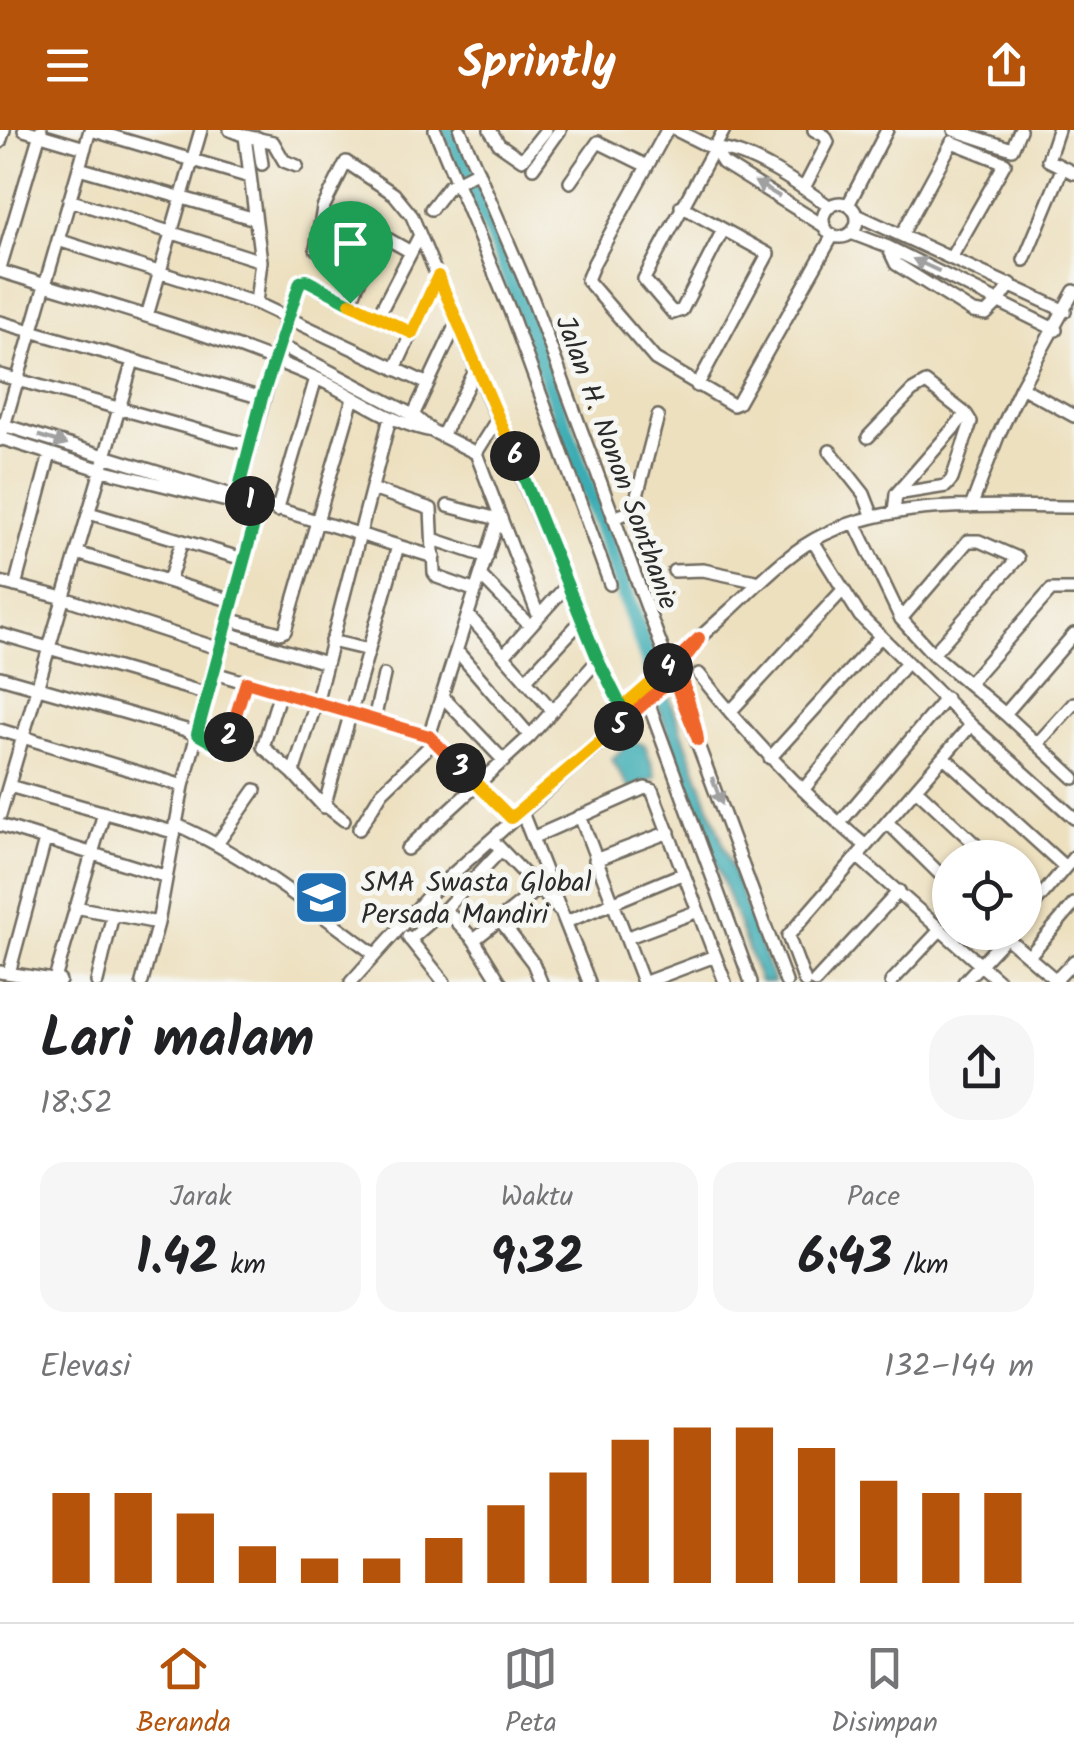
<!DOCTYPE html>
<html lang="id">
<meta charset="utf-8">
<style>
:root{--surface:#fff;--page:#f6f6f6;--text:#202124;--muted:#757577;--line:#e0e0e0;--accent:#b45309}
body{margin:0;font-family:Kalam,sans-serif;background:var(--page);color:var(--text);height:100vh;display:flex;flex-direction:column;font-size:38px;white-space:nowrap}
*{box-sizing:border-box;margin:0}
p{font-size:32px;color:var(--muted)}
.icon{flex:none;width:55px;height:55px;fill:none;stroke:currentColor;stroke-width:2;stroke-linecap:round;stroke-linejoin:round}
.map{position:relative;height:852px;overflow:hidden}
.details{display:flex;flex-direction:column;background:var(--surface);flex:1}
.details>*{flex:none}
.fabs{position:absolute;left:932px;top:710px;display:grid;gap:20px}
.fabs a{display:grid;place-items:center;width:110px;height:110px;border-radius:50%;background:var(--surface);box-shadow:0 2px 8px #0004;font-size:50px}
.pin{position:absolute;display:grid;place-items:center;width:85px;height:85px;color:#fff;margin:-102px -42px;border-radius:50% 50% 50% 0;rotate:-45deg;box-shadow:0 0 10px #0007}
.pin .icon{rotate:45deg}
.km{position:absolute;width:50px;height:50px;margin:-25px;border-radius:50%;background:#222;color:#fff;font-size:28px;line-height:50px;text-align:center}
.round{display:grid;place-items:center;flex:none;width:105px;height:105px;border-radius:40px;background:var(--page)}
.summary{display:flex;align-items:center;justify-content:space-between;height:170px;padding:0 40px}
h1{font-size:55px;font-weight:700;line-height:75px}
.figures{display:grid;grid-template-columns:repeat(3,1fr);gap:15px;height:170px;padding:10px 40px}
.figures div{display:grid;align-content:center;border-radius:25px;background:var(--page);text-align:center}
.figures b{font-size:50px;font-weight:700}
.figures small{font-size:28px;font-weight:400}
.figures p{font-size:28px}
.chart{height:280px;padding:20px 40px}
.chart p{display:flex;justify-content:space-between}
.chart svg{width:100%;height:180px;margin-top:10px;stroke:var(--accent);stroke-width:6}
header{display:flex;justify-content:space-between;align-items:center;height:130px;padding:0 40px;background:var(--accent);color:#fff;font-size:45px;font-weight:700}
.menu{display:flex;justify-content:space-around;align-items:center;height:140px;border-top:2px solid var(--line);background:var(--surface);font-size:28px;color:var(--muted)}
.menu a{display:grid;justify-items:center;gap:5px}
.menu .current{color:var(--accent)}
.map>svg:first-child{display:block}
.water{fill:#3aacb3;stroke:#326c6f;stroke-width:2.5}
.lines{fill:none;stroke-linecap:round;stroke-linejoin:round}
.river{stroke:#3aacb3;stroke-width:18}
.minor-casing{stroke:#6f6a5f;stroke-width:16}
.minor{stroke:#fff;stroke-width:11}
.oneway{fill:#a0a0a0}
.split-1-casing{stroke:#fff;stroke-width:20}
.split-2-casing{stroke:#fff;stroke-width:20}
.split-3-casing{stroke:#fff;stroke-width:20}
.split-4-casing{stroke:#fff;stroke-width:20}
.split-5-casing{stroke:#fff;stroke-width:20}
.split-6-casing{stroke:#fff;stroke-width:20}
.split-7-casing{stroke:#fff;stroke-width:20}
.split-1{stroke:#22a559;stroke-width:12}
.split-2{stroke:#22a559;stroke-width:12}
.split-3{stroke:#f0652b;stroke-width:12}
.split-4{stroke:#f5b400;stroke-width:12}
.split-5{stroke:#f0652b;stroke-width:12}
.split-6{stroke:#22a559;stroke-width:12}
.split-7{stroke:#f5b400;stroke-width:12}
.labels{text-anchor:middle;stroke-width:10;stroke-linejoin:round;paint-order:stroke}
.street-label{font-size:28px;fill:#2b2b2b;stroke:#f6f6f2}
.poi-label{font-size:28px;fill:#2b2b2b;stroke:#f6f6f2;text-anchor:start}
</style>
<header><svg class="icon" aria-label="menu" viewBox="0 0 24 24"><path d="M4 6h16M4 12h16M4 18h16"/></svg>Sprintly<svg class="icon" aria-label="share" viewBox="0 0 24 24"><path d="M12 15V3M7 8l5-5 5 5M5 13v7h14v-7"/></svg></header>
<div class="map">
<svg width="1074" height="852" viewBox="0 0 1074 852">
<rect width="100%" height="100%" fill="#f6f6f2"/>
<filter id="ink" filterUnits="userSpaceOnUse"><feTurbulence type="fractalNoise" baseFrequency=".01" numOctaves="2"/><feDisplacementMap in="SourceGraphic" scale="20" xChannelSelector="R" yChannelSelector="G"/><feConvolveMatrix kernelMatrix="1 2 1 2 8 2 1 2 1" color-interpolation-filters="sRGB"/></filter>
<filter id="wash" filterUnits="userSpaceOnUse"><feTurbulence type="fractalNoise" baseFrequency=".0048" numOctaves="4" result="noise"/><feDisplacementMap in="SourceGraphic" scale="40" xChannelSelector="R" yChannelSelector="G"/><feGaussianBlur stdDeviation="2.25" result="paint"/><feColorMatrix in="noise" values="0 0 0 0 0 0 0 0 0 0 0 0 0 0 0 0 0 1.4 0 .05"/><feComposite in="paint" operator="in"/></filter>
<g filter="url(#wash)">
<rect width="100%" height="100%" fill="#ede0bf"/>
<path class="water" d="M667,561L774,852H760L656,571Z
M631,611L645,615L656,647L630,660L612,629Z"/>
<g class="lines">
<path class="river" d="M450,0L520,171L660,561"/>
</g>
</g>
<g filter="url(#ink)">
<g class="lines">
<defs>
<path id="minor" d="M24,0L85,18
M91,0L250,47
M230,0L245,6L261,131L256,173
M435,0L510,181L610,454
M460,0L533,170L786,852
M490,0L499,14L522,30L546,0
M667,0L594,133L587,150L655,229L733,275L738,273L833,105
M676,0L714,19L723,33L824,96
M954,0L1012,19L1020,0
M1058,0L1048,30L1074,43
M245,6L273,12L284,31L297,36
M258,8L262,34
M0,12L4,0
M714,19C749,19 801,56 830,77
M79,38L255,89
M533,38L560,0
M570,52L598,12L645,35
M804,58L828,12L825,6L814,0
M69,70L261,131
M823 90a17 17 0 1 1 34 0a17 17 0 1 1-34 0Z
M848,75L887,0
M681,76L768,124L697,256
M431,79L449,56L478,41
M343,84L411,122
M857,85L1065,181
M723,100L682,180L673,183L644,149L724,0
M851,103L888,117L1056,200
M902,104L952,12L1005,33L952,126
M58,110L256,173L428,254
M888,117L896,134L973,182L986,184L1000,170L1011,154
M1024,130L1062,39
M0,138L41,0
M364,140L316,119L323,78L346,32L394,64L412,86L598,530L622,578
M0,141C105,174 213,203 314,247C355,265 388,293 432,301
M350,173L379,104
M147,186L201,0
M378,186L420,105
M0,192L262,268
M278,214L413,285L432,301L476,323L538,485
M395,239L438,146
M0,245L250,315
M1021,257L1074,286
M410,292L457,192
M0,294L434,427
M442,306L477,237
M868,307L912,261L926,253L966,284L971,292L952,349L946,356L896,364
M0,308L102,340L239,374
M0,310L90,0
M830,321L864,364L873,387
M476,323L498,288
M372,359L431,379L434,443L437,447L476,461
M235,374L287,185L303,150L411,203
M448,376L498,389
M971,377L998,306L1021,257L1074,161
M277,381L316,248
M89,383L243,429
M894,383L896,364L966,284
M613,388L633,381L658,286
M855,393L901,489L933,524L1005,584L1074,648
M433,409L487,427
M813,411L860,486L971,595L1074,688
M77,423L232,471
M674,441L703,440L760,452
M481,446L529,495
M169,451L182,411
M0,452L64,468L220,519
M15,456L50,324
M468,485L552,580
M228,489L280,503L285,501L353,268
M901,489L968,411H979L1018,428L933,524
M224,502L326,533
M0,504L208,564
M331,511L369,520
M457,521L530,606
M504,525L568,454
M214,543L429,606L511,688
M699,544C749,607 803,665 866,716
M0,547L186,600L225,620L245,553
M526,550L582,490
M969,553L1051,460H1074
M280,562L263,617L293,643L324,677L398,416
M443,567L504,631
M648,572L751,852
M730,582L843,460
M1005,584L1074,504
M374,590L384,545
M619,596L622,578C658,545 694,513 730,480C758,454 790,420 825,404C900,368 993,377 1074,377
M0,600L183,656
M429,606L499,387
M1037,614L1074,573
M944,627L1065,737
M770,628L880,507
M293,643L316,573L390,288
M9,656L173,702
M916,659L990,728
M803,660L907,532
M326,676L344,690
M521,680L589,852
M0,685L133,231
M580,686L643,852
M887,692L950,754
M175,694C248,726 311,777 374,824
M839,694L946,568
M0,695L164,746
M359,699L382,662L435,611
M534,707L645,658L652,660L725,852
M217,714L255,660
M496,714L559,780
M407,719L530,606L598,530
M857,726L1000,852
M595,730L669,702
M75,777L158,793
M445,779L474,810L500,852
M1025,785L1074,727
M500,790L533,833L541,852
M566,792L684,743
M1000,802L1058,852
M408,807L444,852
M626,808L698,781
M410,810L445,779L501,720
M474,810L538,759
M1029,826L1074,774
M0,842L60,851
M9,843L45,710
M55,849L104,683
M1056,850L1074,831
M97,852L113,784
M142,852L158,793L183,656L259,376
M351,852L429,765L673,548
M646,852L715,826
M805,852L788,806L971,595
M815,852L899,761
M891,852L941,799
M964,852L1009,804"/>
</defs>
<use href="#minor" class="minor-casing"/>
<use href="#minor" class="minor"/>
</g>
<defs><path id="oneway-solid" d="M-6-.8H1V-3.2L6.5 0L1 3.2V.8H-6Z" transform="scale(2.5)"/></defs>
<g class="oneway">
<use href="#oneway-solid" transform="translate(767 59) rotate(-149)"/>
<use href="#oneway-solid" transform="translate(926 135) rotate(-155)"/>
<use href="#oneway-solid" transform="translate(53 310) rotate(17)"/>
<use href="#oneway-solid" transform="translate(717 661) rotate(70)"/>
</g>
</g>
<g class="lines" filter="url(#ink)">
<defs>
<path id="split-1" d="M250,371L237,365L262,268L300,152L306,150L350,173"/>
<path id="split-2" d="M229,607L225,620L197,604L259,376L250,371"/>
<path id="split-3" d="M229,607L246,552L429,606L461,638"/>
<path id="split-4" d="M461,638L511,688L619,596L620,580L668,538"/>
<path id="split-5" d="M619,596L673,548L698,610C696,592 680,548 682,536C684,525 695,519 699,508L668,538"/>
<path id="split-6" d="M515,326L598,530L622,578L619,596"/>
<path id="split-7" d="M350,173L412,203L438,146L515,326"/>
</defs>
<use href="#split-1" class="split-1-casing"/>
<use href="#split-2" class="split-2-casing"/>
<use href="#split-3" class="split-3-casing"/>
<use href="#split-4" class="split-4-casing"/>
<use href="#split-5" class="split-5-casing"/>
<use href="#split-6" class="split-6-casing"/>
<use href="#split-7" class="split-7-casing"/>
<use href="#split-1" class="split-1"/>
<use href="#split-2" class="split-2"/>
<use href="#split-3" class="split-3"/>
<use href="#split-4" class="split-4"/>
<use href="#split-5" class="split-5"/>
<use href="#split-6" class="split-6"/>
<use href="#split-7" class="split-7"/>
</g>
<defs>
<symbol id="school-square" viewBox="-11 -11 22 22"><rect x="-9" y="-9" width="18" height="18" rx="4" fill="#1f6fb2" stroke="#f6f6f2"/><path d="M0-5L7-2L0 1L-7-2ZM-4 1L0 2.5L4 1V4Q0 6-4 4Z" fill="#fff"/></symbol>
</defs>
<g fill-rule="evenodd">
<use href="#school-square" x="290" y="736" width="63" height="63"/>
</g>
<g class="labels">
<g class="street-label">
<text transform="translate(618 332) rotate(70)" y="10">Jalan H. Nonon Sonthanie</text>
</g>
<g class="poi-label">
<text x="361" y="761">SMA Swasta Global<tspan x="361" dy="32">Persada Mandiri</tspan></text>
</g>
</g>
</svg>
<div class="fabs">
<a><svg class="icon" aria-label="locate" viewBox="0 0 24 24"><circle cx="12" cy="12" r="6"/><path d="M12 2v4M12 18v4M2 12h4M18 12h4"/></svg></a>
</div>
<div class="pin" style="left:350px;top:173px;background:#1e9e55"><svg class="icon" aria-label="arrive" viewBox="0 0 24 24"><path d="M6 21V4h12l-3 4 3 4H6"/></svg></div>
<b class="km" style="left:250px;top:371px">1</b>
<b class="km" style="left:229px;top:607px">2</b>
<b class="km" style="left:461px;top:638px">3</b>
<b class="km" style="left:668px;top:538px">4</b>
<b class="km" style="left:619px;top:596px">5</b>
<b class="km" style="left:515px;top:326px">6</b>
</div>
<section class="details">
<div class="summary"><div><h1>Lari malam</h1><p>18:52</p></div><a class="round"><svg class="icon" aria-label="share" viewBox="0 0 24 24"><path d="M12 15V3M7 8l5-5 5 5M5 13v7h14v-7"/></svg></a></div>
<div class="figures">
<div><p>Jarak</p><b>1.42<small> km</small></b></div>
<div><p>Waktu</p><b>9:32</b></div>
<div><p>Pace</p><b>6:43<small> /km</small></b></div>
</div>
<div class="chart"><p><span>Elevasi</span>132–144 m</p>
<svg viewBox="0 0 160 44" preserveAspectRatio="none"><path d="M5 44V22M15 44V22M25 44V27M35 44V35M45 44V38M55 44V38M65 44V33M75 44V25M85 44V17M95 44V9M105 44V6M115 44V6M125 44V11M135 44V19M145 44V22M155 44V22"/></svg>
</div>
</section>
<nav class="menu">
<a class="current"><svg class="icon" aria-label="home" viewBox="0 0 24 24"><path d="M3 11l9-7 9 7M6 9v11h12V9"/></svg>Beranda</a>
<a><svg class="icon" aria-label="map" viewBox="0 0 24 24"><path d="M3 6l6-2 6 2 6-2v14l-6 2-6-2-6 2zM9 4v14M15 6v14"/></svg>Peta</a>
<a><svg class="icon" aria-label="saved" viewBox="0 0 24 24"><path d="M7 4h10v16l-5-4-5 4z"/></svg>Disimpan</a>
</nav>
